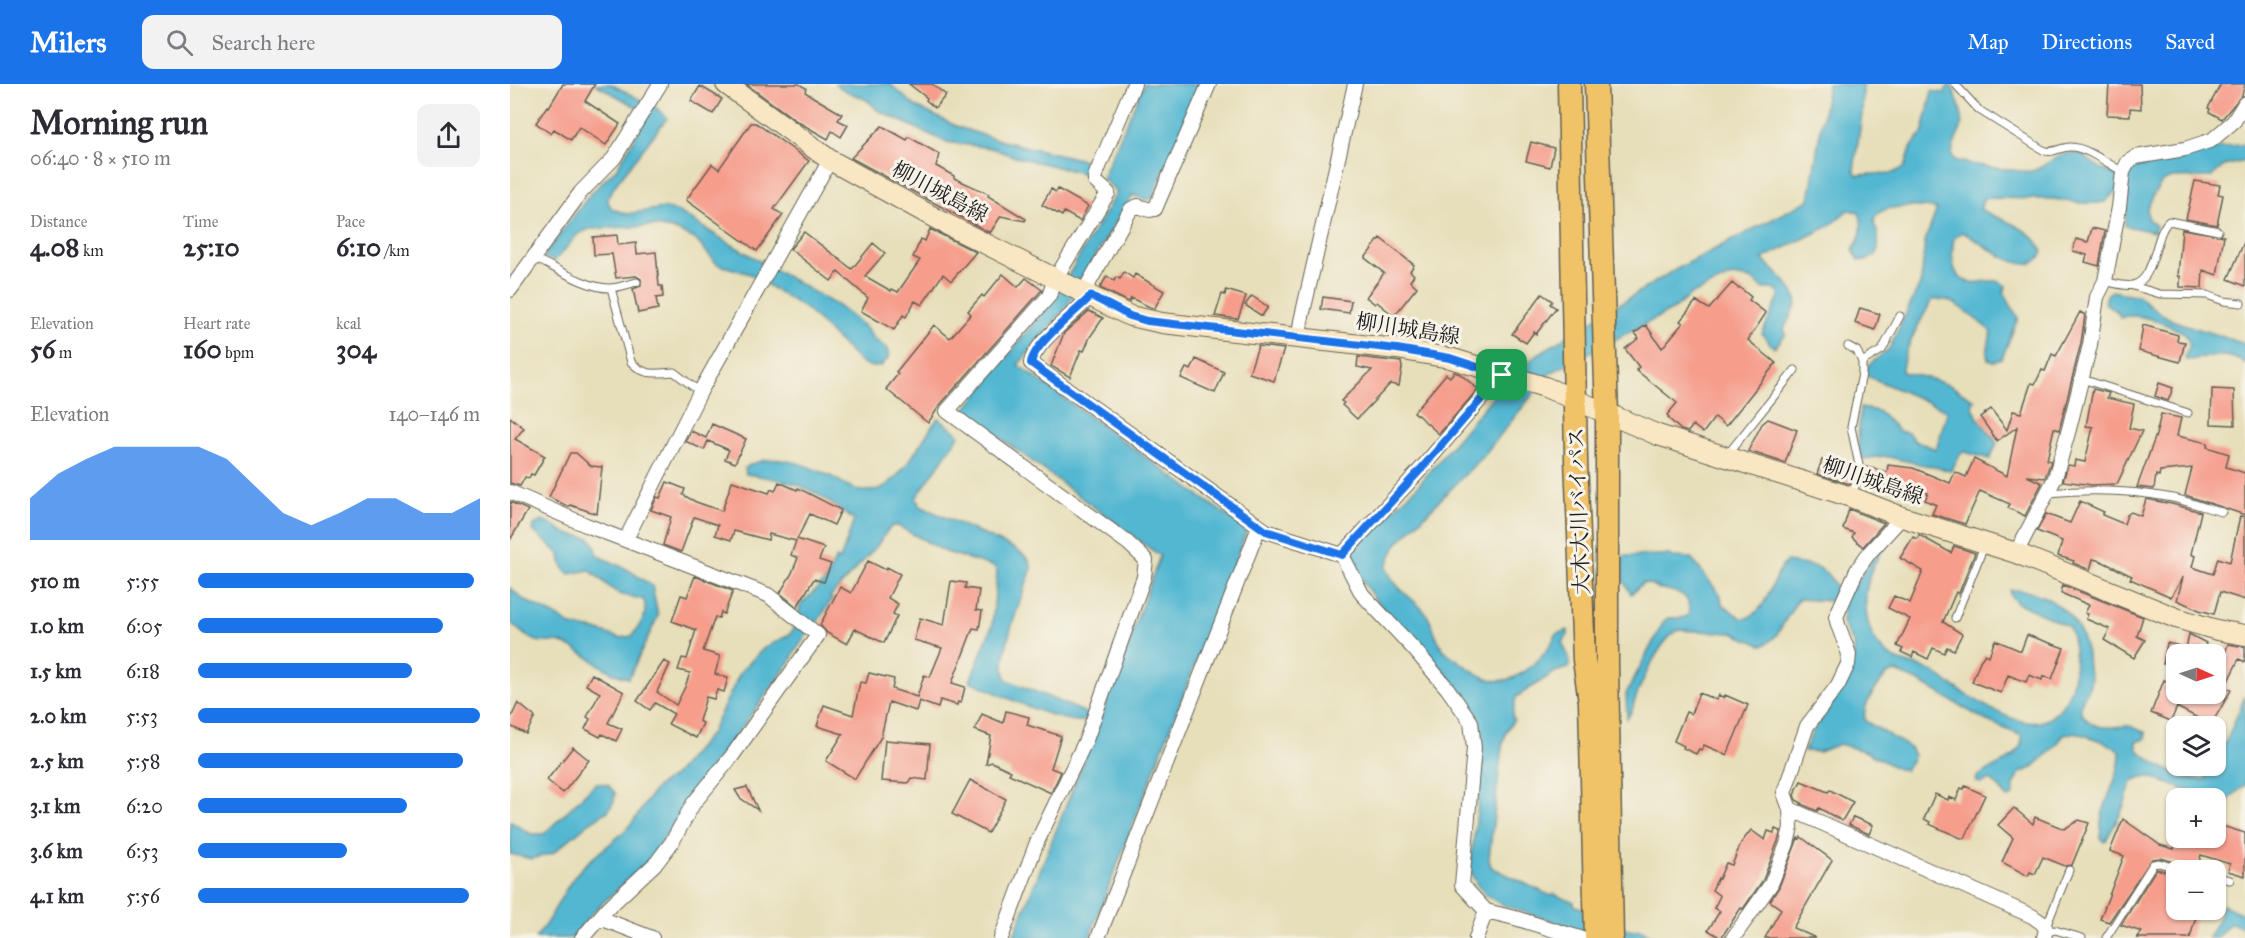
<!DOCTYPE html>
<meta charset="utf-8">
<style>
:root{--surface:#fff;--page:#f2f2f3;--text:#2b2b33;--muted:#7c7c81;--accent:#1a73e8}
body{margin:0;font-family:"IM FELL Great Primer","Noto Serif JP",serif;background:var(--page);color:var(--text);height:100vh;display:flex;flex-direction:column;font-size:22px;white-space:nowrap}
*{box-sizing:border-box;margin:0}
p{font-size:20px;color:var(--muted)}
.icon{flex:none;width:33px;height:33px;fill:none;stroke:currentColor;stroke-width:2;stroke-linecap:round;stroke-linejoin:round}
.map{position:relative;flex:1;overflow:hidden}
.details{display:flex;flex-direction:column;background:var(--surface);width:510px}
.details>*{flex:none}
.needle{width:39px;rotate:93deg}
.controls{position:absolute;left:1656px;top:560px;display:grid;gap:12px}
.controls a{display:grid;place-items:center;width:60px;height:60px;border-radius:12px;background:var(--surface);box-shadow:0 2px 4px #0004;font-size:30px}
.pin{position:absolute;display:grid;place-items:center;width:51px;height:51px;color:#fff;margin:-26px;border-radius:12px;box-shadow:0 3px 9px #0006}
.round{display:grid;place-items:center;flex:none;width:63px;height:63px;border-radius:12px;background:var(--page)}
.headline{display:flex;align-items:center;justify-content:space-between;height:102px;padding:0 30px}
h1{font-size:33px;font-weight:700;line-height:45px}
.figures{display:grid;grid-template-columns:repeat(3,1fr);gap:9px;height:102px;padding:6px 30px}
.figures div{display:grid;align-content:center}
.figures b{font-size:26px;font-weight:700}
.figures small{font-size:16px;font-weight:400}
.figures p{font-size:16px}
.chart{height:168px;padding:12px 30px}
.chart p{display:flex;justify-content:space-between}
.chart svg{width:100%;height:108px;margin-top:6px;fill:var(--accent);opacity:.7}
ul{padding:0 30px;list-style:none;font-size:20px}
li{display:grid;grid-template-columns:96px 72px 1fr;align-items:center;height:45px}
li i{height:15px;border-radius:8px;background:var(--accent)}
header{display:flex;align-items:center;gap:36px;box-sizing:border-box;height:84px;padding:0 30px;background:var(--accent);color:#fff}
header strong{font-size:28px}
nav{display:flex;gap:33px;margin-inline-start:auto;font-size:21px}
.search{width:420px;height:54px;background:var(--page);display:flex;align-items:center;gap:15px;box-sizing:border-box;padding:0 21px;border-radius:12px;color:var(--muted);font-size:22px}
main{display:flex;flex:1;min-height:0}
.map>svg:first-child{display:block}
.water{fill:#53b7d2;stroke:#386a77;stroke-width:1.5}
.building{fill:#f69d8c}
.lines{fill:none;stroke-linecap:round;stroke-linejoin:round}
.service-casing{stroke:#636053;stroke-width:9}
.minor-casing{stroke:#636053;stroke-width:16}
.secondary-casing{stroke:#636053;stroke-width:22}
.trunk-casing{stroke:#636053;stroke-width:25}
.service{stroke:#fff;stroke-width:7}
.minor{stroke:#fff;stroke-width:14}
.secondary{stroke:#f9e7c3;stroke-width:20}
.trunk{stroke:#f1c369;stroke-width:22}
.route-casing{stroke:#fff;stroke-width:12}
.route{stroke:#1a73e8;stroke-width:8}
.labels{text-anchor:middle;stroke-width:6;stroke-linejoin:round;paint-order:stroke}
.street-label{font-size:21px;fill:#1c1c1c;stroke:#f7f3e8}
</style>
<header>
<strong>Milers</strong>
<div class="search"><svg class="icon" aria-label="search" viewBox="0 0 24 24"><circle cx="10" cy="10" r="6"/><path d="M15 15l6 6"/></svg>Search here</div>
<nav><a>Map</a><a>Directions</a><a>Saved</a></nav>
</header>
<main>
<section class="details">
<div class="headline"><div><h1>Morning run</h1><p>06:40 · 8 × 510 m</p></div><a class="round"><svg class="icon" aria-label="share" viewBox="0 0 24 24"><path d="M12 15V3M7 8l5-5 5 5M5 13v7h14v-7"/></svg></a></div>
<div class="figures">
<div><p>Distance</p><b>4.08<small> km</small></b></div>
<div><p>Time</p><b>25:10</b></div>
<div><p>Pace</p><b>6:10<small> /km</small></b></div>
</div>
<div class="figures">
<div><p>Elevation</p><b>56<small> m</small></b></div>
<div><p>Heart rate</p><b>160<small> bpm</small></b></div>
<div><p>kcal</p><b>304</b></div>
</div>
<div class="chart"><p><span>Elevation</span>140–146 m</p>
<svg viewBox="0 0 160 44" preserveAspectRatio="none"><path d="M0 44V27L10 17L20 11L30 6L40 6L50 6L60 6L70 11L80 22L90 33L100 38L110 33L120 27L130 27L140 33L150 33L160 27V44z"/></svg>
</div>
<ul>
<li><b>510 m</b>5:55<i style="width:98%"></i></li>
<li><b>1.0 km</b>6:05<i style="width:87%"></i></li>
<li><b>1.5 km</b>6:18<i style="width:76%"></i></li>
<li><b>2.0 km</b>5:53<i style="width:100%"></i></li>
<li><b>2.5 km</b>5:58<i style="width:94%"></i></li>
<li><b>3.1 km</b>6:20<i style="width:74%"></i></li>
<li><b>3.6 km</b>6:53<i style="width:53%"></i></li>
<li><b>4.1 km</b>5:56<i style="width:96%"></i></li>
</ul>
</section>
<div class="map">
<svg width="1735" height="854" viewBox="0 0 1735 854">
<rect width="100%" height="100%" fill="#f7f3e8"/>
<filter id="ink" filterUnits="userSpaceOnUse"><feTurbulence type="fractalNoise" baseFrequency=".0167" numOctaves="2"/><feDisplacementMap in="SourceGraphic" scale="12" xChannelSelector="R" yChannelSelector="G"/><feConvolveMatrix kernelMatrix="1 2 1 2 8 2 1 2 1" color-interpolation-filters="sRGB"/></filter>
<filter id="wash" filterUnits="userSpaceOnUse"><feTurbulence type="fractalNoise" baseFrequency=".008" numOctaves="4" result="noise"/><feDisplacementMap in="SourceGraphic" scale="24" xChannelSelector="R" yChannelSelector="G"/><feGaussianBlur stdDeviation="1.35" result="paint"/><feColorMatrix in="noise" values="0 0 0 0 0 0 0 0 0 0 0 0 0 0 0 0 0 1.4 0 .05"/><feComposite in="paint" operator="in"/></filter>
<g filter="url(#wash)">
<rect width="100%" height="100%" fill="#e7dfba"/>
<path class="water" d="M85,0H101L148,25L157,34L106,100L97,116L102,125L117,130L154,124L169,128L212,155L328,222L355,243L363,254L377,265L379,273L371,282L362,283L350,278L296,225L240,190L207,180L185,155L163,145L142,142L79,145L67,151L45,177L33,173L81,109L107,84L139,30Z
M325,0H380L405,22L448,43L492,57L578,77L582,81L579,89L576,90L506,73L481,64L436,58L367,26C355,9 340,13 325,0Z
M634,0H692L642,114L637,116L623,111L570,197L558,221L508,281L737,446L579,854H503L589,639L650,472L454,327L548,209L607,108L592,94Z
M1318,0H1353L1352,30L1344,86L1347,91L1383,89L1395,83L1401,64L1413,48L1422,7L1434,9L1439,1L1442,3C1448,17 1455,32 1450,47C1446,55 1443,61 1442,70C1444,75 1443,75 1448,77C1455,80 1516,89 1522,87C1543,80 1547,64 1573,71C1584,82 1602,91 1618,94L1623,84L1630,79L1699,65L1735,60V77L1714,82L1701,93L1662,94L1652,98L1643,111L1637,126L1638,135L1646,142L1644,148L1615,142L1618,110L1605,108L1595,118L1588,119H1569L1543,115L1474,114L1470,125C1490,137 1525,143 1533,169C1517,200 1470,156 1452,148L1444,154C1441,169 1440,195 1460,198C1475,201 1481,191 1496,202L1494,209L1508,234L1492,274L1483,278L1478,275L1477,269L1481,248C1480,245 1446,220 1442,218C1435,215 1429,215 1422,216C1412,235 1392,267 1392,288L1418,294L1441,302L1465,316L1462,321L1468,334L1487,359L1480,375L1455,368L1451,369L1441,387L1374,372L1353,375L1348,361L1350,324L1368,327L1389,347L1398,349L1405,357L1426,365L1437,329L1436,326L1357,292V282L1379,265L1411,198L1415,157L1427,125C1415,122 1364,118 1364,138C1364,143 1368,147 1368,152C1369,158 1368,164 1367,170L1356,177L1348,176L1343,166C1351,155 1354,141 1349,128L1338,126L1319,142L1252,175C1265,188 1283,201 1287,219L1274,245L1276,250L1264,264L1252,250L1269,213V208L1262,205H1254L1241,195L1222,192L1182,210L1162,226L1040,289L974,371L886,461L876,483C886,507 898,509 914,527C925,539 925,562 940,571C949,577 970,594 982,596C1007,602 1038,571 1046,550L1058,546V551L1052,559L1059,573V584L1045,588L1006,613L1002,633L1004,635L996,648L992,663L979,774L981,783L1041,812L1044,810L1064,818V821L1121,847L1130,845L1145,854H1077L1043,841V837C1010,826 966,821 960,782C965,744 971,706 971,668C971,658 973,646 969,637C950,583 842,519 843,467L862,445L906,404L990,304L995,305L1016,280L1028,270L1163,187L1299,116Z
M1602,207L1629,212L1648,228L1664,237L1735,260V280C1716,265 1696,275 1676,276L1675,272L1680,261L1675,249C1657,241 1628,226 1610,234L1608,229L1595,219L1597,211Z
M428,334L448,349L449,352L406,414L410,422L505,465C512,470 519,473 521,482C522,488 518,494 516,500C509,522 486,576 497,596L574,628L577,631L574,637C550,640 484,608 460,597L482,542L487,489L485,483L436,468L388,442H382L377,447L366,463L320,513L322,515L305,542L296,548V552L282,572L283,574L186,705L142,773L82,829L62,854H25C43,835 51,808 68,788C83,771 105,759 120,741C134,726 141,701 162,694L201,649L231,587L254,564L279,551L286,542L290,521L316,496L326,474L330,476L344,436C326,423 309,408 288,401C271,395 253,393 236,390L235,384C260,367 293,379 318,391C327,395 337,403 347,406C357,409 370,406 378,400C397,386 413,354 428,334Z
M32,437L45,442L57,450L80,454L85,461L88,472L117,485L142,502L148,532L119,594C97,591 74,566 51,559C44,557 35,559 27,557C16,554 8,545 0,538V504L14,516L50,534L61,542L86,546L109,554L122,552C131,539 138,532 134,516C127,513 118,513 110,510C98,504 90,493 79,486L60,490C52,485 51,479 50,470L23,447L24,441Z
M1380,455C1373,466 1364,477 1360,490C1351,520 1355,559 1385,575C1397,581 1412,581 1424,589C1447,604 1501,644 1530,638C1543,635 1554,622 1559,610C1567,591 1566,562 1559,543L1506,518L1500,511V506C1537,505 1568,530 1576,566C1578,572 1577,578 1578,584C1579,587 1580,590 1581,593C1582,607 1564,619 1573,631C1584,647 1599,643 1615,642C1622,641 1629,646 1636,649L1635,655L1627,658V665C1644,680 1672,698 1695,695L1703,681H1706V676L1719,651L1735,612V701L1720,714L1716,725L1706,721V714H1691L1686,710L1641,693H1630L1622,698L1611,729L1595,758L1591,754C1587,720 1611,699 1610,667L1597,659L1565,648L1554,651L1542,666L1522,684L1510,689L1504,701L1503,712L1498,714L1485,699L1480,696L1470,699L1466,697L1467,693C1482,681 1514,676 1512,652L1475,636L1408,597L1386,588L1377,590C1367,603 1351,620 1355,637L1399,663L1404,671L1395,687L1386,684L1357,668L1329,660L1309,668L1294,667L1303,647L1338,597L1345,562L1332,538L1334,522L1322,517L1288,515L1266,552L1255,561H1251L1223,549L1169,546C1151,554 1133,595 1126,613C1123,621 1123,628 1117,634L1116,610L1154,537L1158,534H1171L1178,532C1183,510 1169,508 1151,505C1143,503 1143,499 1133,499L1121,510L1113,496V472L1158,471L1164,473L1181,474L1211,512L1212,520L1233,535C1260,529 1258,496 1276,478C1302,482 1316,479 1327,506L1340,508L1369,465Z
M86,699L98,701L105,709L104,717L99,726L79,739L43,769L22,775L0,770V737L21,750H34Z
M1713,821L1735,831V844L1720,839L1706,854H1698L1711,830L1710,827Z"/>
<g id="blocks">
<path class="building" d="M53,0H85L75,17L110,40L96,61L69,43L61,56L44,45L41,50L26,39L37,22L39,23Z
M236,0H289L296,4L295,8L303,13L332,30L328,36L338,41L331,53L322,47L318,55L288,38Z
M399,0H422L436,11L425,24L416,16L417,14Z
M1599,0H1630L1631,25L1620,24V32L1597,31Z
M1711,0H1735L1732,11L1712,35L1699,28L1700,25L1698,24Z
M190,2L212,15L203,30L181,17Z
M241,39H246L299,77L264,125L273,131L247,167L176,116L202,80L209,85Z
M372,42L397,56L399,53L429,70L426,82L444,92V94L479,110L478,112L516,135L515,137L491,132L480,149L341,74Z
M1021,58L1044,64L1040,83L1016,77Z
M1685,97L1710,101L1708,110L1713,111L1707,141L1676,135Z
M541,105L546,108L548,105L578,122L570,137L554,128L552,132L532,121Z
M1582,144L1595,147L1589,182L1575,178L1577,171L1563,167L1566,155L1578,158Z
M420,145L466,168L441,197L433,190L412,221L405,217L396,233L393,231L384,246L351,227L358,214L328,188L321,197L280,165L294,148L342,185L363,159L375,169L355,192L381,207L382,205L388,208L410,176L403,173L411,155L415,157Z
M1672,145L1714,152L1707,191L1693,186L1692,204L1670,203V192H1668Z
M107,151L108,161L126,159L127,170L146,168L149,202H152L153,213L146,214L148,225L128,229L123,205L131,202V195L126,192L106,194L102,170L84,171L83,153Z
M870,154L904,181L900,187L904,191L900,197L907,203L884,232L867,218L865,220L856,213L874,189L855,174Z
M1735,156V202L1718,195Z
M614,188L623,194L625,190L654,207L644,225L621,214L619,218L590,204L597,192L604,197L606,193L610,195Z
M493,190L508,203L516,194L532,206L531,207L430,321L418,339L376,305L388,290L386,288L424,241L440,254L461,230L458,227L472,211L474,213Z
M1222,199L1228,204L1229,203L1241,213L1239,216L1256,229L1238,256L1266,279L1216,342L1205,333L1193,349L1183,341L1178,348L1171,346L1158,334L1159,333L1157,331L1167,319L1126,286L1129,283L1115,265L1129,254L1125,249L1136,241L1152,264L1173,239L1170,237L1186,217L1199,225Z
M716,206L736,212L728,235L705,232L712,210L715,211Z
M1032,210L1042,217L1040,220L1046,224L1026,250L1024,248L1016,259L1002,250Z
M742,212L758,223L752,232L735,221Z
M813,213L841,217L839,229L811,225Z
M1350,224L1370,230L1365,246L1345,239Z
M579,227L593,234L580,253L574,267L571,266L560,293L541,282L554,249Z
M1570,228L1575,231L1571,259L1550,343L1549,346L1544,344L1537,376L1541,377L1535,394L1517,392L1532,399L1515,432L1498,424L1500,420L1470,407L1455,440L1422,430L1426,421L1415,416L1418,409L1390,402V404L1352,397L1355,383L1377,388L1378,381L1403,384L1440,399L1445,388L1456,393L1464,375L1497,392L1507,343L1487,357L1470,333L1481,325L1497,346L1503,327L1511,329L1521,299L1525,300L1532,286L1535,287L1542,270L1546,272Z
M1633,241L1668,251L1667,257L1675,258L1670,278L1629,267Z
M748,262L774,265L764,297L739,289Z
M848,273L891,278L892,284L889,302L880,300L847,335L832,321L834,319L831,317L862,286L847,283Z
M686,275L714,288L705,309L671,294L676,284L681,286Z
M944,288L950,290L968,305L929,350L904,328L936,290L940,293Z
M1649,299L1663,304L1658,317L1645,312Z
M1583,305L1599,309L1597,314L1624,320L1619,344L1632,347L1607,400L1582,401L1553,397L1558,381L1564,382L1565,376L1575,378L1583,343L1576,342Z
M1702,305L1724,306L1725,341L1701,340Z
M1651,330L1671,334L1667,352L1698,359L1697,363L1719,370L1716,383L1735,389V431L1675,411L1682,384L1650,387L1649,392L1646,391L1644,405L1627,403L1646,351Z
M0,333L14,344L5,355L35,372L24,391L21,390L19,394L15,393L10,402L0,399Z
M1258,335L1287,346L1275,379L1238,367L1252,340Z
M202,340L236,355L225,379L215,375L219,366L198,357L194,366L175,357L181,347L196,354Z
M60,369H66L81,382L92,383L87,430L60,421L59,423L39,413Z
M1312,376L1339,385L1341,380H1343L1344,386L1340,400L1307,390Z
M222,397L259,409L261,405L265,407L269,398L287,406L288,404L331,426L324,441L300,430L287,455L314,464L309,476L321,480L314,498L304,495L287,523L270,509L282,489L288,474L281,471L286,457L259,450L258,456L224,447L221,456L205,451L208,441L184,433L171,468L153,461L161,433L141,426L147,413L150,414L157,398L175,405L173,411L186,418L212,427Z
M1636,415L1662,420L1691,428L1681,470L1685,472L1682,483L1703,490L1708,474L1720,478L1730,432L1735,433V516L1710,508L1704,530L1689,526L1667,516L1673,493L1661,513L1620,495L1622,492L1591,477L1583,475L1580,486L1563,479L1564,477L1548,472L1552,457L1527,447L1536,430L1560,439L1570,417L1594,428L1592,431L1614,440L1617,431L1621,428L1631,432Z
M0,418L18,426L0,456Z
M1339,425L1374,439L1353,463L1342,453L1344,449L1333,445Z
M1409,451L1441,469L1444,462L1465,469L1449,509L1446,508L1433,538L1452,550L1444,566L1437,563L1434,569L1423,564L1418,575L1404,568L1402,573L1391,568L1393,565L1387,562L1400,535L1378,524L1384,512L1400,519L1413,487L1390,474L1403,453L1407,455Z
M358,477L376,486L377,483L390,490L378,514L388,520L383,530L387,532L374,559L345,545L337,560L317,549L310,541L330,503L341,509Z
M185,492L223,507L214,530L211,528L209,534L205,533L193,567L210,572L205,590L218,594L214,608L207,606L204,615L196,613L189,637L193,639L186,654L158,640L164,630L145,619L140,626L127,617L154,577L160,580L147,608L166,621L175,603L180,589L168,586L172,574L177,575L186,546L162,537L171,511L177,513Z
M441,497L456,499L455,504L469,506L466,526L472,527L469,545L463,544L442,599L455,603L451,619L448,618L447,621L430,616L428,624L409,617L406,627L379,618L371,653L345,695L316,677L333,650L307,642L314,621L343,631L350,598L356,599L359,589L384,595L382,605L407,613L414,591L420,593L432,564L404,556L410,534L434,541Z
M1553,501L1633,533L1627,552L1635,556L1624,574L1594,556L1600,545L1576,535L1578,530L1575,529L1579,521L1551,509Z
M1679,550L1696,559L1693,570H1675Z
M1517,551L1554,564L1542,595L1533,592L1532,596L1519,591L1516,598L1498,591L1491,609L1462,598L1470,577L1475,570L1479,572L1485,556L1511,567Z
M1657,559L1670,562L1666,579L1653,580Z
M1718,560L1735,563V578L1729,575L1715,603L1721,606L1701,641L1667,623L1661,637L1641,629L1654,596L1666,601V609H1706V598Z
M82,590L114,608L98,639L112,645L106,657L92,650L90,653L75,645L80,635L77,633L90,609L76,601Z
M1189,609L1207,616L1209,611L1214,614L1215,611L1238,621L1217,671L1194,661L1192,666L1189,665L1186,670L1173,664L1174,662L1164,657L1176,628L1181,630Z
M8,619L25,633L16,650L0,642V636Z
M496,627L519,633L517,641L551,652L541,684L551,688L541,709L499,690L501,687L482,678L476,680L481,652L465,646L472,630L493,639Z
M375,656L420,660L417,696L401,694L398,699L371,697Z
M63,663L79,676L53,709L37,696Z
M460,696L496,715L478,749L442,730Z
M1291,697L1318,708L1320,706L1343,718L1332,737L1309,724L1307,727L1291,720L1292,719L1286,716L1284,711Z
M1455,702L1475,711L1455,754H1451L1419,740L1420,738L1414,735L1425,710L1438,716L1439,713L1446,716L1451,704L1454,705Z
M237,703L248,726L230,714L225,706Z
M1504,724L1523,740L1525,733L1554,745L1569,736L1579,739L1562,781L1555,782L1533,773L1525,790L1520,788L1518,792L1492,778L1503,754L1488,741Z
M1343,733L1363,741L1359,750L1339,741Z
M1613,735L1650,761L1664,765L1668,753L1681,757L1682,753H1706V740L1735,749V792L1718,787L1720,780L1691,771L1687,785L1651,774L1642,775L1599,838L1590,835L1614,772L1600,767Z
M1265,745L1271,747L1268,757L1253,796L1233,825L1231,824L1211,854L1198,846L1210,827L1204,824L1210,812L1202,806L1208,794L1209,795L1216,779L1222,781L1231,759L1241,746L1255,756L1258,747L1264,749Z
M1291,753L1322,776L1283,844L1306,854H1255L1271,825L1260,817L1269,803L1288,754L1290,755Z
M1646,785L1666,790V825H1688L1680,854H1627L1632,848L1611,841Z"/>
</g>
</g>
<g filter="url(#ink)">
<use href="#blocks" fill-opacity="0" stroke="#636053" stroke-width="1.5"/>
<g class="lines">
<defs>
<path id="service" d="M1445,0L1469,26L1533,66C1543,71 1551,62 1561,63C1576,63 1600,81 1613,88
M24,174C44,183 77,204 99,204C108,204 118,200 127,198
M1595,197C1603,199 1615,203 1623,201C1646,196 1644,149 1659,137L1708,147
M1623,202L1650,210L1697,211L1714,217L1731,219
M101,204L121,278C136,293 144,289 164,288L190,308
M1338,262L1347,267L1352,278V290L1341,343L1350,386L1342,411
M1352,278L1372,266L1390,232
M1572,295L1678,329
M1217,371L1285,286
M1538,409C1579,405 1622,406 1663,414C1680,418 1696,424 1712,428
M1445,534L1474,462
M1706,793L1720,796
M1534,842L1538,838L1559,786
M1535,849L1545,846L1572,854
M1596,854L1643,780L1649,779L1672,786"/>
<path id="minor" d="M0,206L71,108L104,74L150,0
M573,209L621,125L628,122L640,126L645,125L699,0
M581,212C566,228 524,259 521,279L756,447L832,471
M789,254L791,237L845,0
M992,290L911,385L832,471L852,510L904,565L937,604L961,638L964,664L952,801L976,827L1005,834L1070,854
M0,408L76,441L258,511L308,551L222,672L183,720L162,758L147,778L98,824L72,854
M116,455L190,308L320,76
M1506,469L1545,394L1559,345L1580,261L1587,213L1595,197L1609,123L1613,88L1618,78L1626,73L1675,65L1702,56L1724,37L1735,19
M1280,725L1522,832L1532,839L1536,845L1534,854
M90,834L142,854
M491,854L527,758L576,656L634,493L636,476L618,459L437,327L539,212L545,195L598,109L585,97L586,90L624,0
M588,854L749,443
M966,854L976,827
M1223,854L1261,800L1277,760L1281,743L1280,725L1274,709L1297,642L1328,601L1338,580L1339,570L1328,541L1326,533L1329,526L1347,486L1359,469L1392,433"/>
<path id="secondary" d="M216,0L320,76L436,140L620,232L652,239L887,265L940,274L1035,303L1148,351L1341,413L1392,433L1506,469L1666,534L1707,546L1735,551"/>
<path id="trunk" d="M1059,0L1066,375L1074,576L1080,618L1086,854
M1086,0L1097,330V579L1102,854"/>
</defs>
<use href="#service" class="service-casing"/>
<use href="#minor" class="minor-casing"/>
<use href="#secondary" class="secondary-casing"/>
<use href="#trunk" class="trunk-casing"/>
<use href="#service" class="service"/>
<use href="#minor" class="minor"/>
<use href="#secondary" class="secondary"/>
<use href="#trunk" class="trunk"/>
</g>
</g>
<g class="lines" filter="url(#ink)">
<defs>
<path id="route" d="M581,212L620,232L637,237L887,265L940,274L992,291L911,385L832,471L756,447L521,279C524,259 566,228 581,212Z"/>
</defs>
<use href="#route" class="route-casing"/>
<use href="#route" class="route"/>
</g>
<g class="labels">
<g class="street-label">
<text transform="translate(430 108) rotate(28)" y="7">柳川城島線</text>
<text transform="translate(898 245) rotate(9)" y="7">柳川城島線</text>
<text transform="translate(1363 397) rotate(19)" y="7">柳川城島線</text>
<text transform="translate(1069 427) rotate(-92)" y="7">大木大川バイパス</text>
</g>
</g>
</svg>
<div class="controls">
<a><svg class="needle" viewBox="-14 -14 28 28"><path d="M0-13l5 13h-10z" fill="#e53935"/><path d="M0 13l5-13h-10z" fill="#7c7c81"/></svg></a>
<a><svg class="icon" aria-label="layers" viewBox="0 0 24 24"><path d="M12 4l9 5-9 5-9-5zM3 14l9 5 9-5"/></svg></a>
<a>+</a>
<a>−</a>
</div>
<div class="pin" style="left:992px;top:291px;background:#1e9e55"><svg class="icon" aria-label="arrive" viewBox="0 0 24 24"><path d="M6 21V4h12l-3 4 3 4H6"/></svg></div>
</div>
</main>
